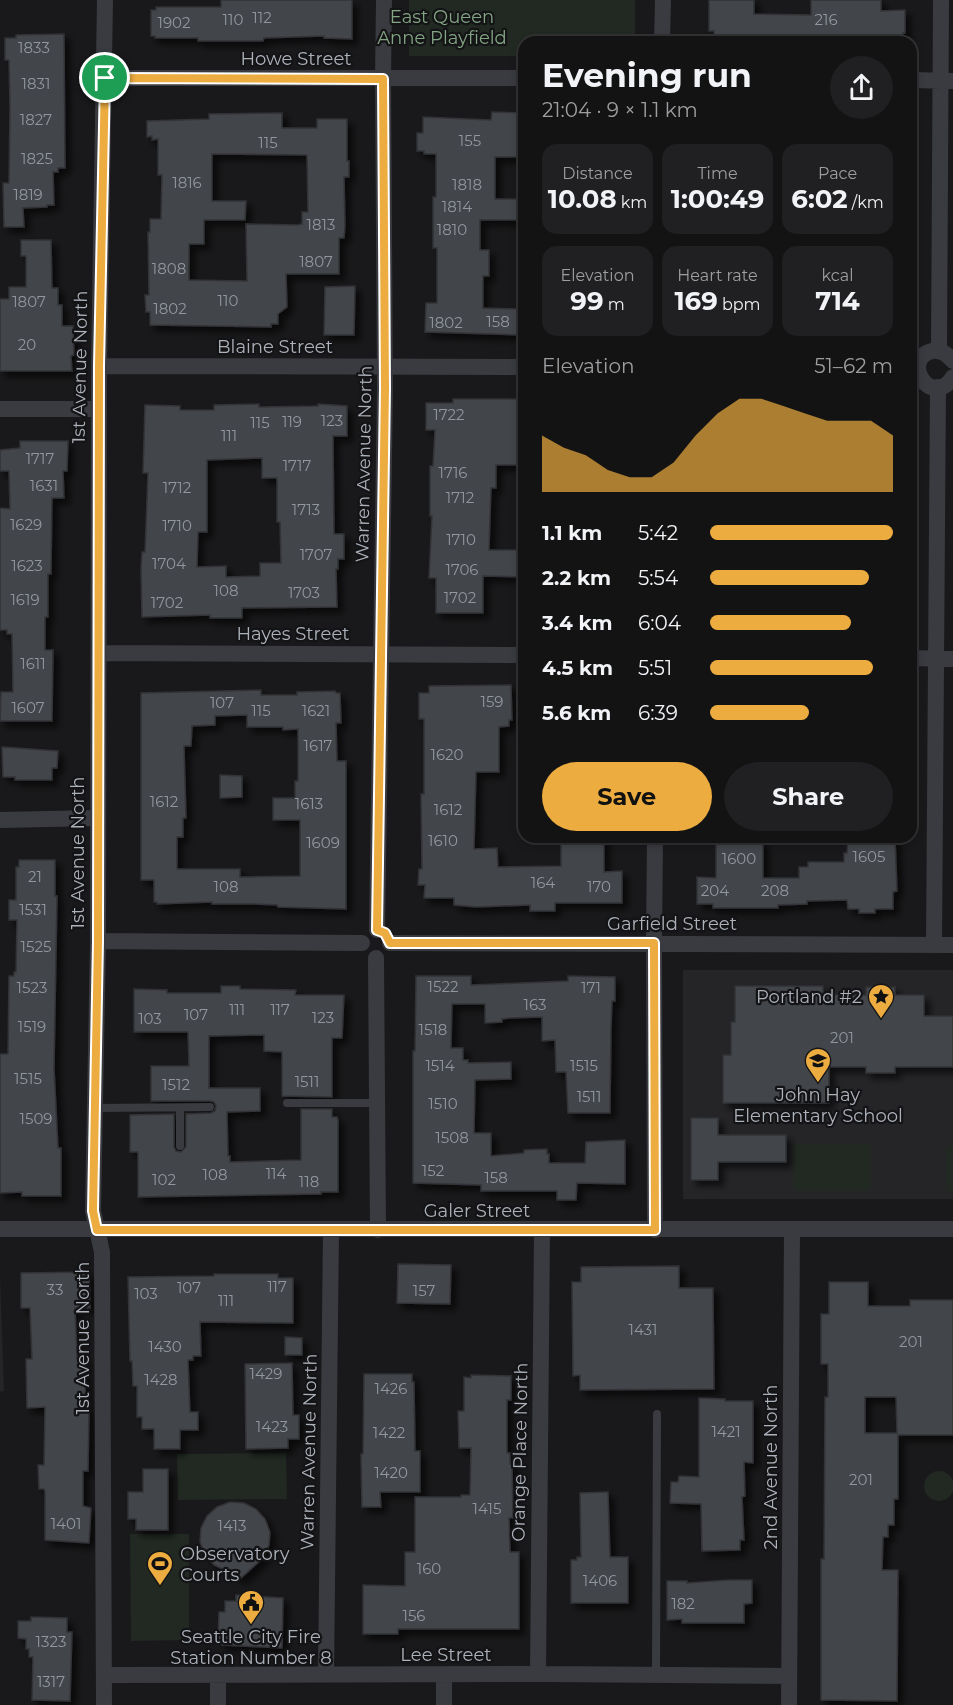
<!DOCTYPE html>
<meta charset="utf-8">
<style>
:root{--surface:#131314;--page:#202022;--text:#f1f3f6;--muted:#9d9ea0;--line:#323234;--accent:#edac3f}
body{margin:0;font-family:Montserrat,sans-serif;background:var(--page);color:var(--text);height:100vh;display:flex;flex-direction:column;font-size:22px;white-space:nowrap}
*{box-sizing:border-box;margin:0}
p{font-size:20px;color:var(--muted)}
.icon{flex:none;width:33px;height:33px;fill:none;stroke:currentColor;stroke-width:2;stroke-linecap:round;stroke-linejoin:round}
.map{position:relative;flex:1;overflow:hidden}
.details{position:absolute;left:518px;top:36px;width:399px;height:807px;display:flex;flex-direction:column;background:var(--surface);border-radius:18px;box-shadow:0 3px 9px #0003,0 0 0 2px var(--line)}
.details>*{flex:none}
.pin{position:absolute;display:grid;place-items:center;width:51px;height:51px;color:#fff;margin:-26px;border:3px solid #fff;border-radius:50%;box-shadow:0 2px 6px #0007}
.round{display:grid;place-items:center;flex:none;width:63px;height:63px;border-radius:32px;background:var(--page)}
.headline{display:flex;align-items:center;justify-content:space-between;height:102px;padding:0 24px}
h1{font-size:33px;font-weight:700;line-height:45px}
.figures{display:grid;grid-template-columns:repeat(3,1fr);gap:9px;height:102px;padding:6px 24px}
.figures div{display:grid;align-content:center;border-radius:15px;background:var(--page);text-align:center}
.figures b{font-size:26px;font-weight:700}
.figures small{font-size:16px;font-weight:400}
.figures p{font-size:16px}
.chart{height:168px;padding:12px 24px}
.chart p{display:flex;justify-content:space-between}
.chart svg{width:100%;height:108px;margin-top:6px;fill:var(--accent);opacity:.7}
.primary-button{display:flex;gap:12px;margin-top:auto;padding:12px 24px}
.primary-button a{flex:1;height:69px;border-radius:36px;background:var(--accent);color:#111;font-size:24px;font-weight:700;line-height:69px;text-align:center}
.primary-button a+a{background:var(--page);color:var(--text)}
ul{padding:0 24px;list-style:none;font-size:20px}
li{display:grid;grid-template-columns:96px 72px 1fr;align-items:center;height:45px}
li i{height:15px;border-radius:8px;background:var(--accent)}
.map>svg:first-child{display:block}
.built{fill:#252528}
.green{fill:#212922}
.building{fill:#434448;stroke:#333337;stroke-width:1.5;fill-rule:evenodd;filter:url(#shadow)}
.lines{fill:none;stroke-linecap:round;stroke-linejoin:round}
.service{stroke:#3a3b40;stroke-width:8}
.minor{stroke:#3a3b40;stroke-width:16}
.route-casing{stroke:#fff;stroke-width:12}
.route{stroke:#edac3f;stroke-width:8}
.labels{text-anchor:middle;stroke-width:4.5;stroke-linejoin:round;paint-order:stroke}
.number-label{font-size:15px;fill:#92969e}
.park-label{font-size:18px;fill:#83a584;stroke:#141416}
.street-label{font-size:18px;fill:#acb1ba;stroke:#141416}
.poi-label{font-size:18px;fill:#acb1ba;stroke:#141416}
</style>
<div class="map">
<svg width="953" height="1705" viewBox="0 0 953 1705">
<defs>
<filter id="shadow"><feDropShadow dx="5.5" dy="5.5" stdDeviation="3" flood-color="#0009"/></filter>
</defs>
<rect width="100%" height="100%" fill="#19191b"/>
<path class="built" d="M683,970H953V1199H683Z
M0,1274L4,1391L0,1392Z"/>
<path class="green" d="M409,0H635V42H524L523,56H409Z
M793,1144H871V1191H793Z
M946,1146H953V1191H946Z
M286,1453L287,1499L178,1500L177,1454Z
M924 1486a15 15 0 1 1 30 0a15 15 0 1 1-30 0Z
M130,1534H189V1640L131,1641Z"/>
<path class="building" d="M221,0H352V39L324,38V36L264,38L263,41H198V38H155V36H151V10H156V7H221Z
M709,0H754V14L811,15V0H881V11L905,10V33H903V40L801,39V42H721V38H714V31H709Z
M64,34L65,168H58V172H53L54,205H47V207L23,208L24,227H4L3,183H9L10,107L9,60H5V38H16V35Z
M492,112L524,113V151H521V157H495V199H524V220H480V250H489V276H483V308L519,309V335L425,332L426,303H437V248H433V197H436V154H424V151H417V133H423V117L491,120Z
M282,113V128H317V119H347V161H349V177H344L345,226L344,238H339V274H286L287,307L278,314V324H271V327L150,325V312H146L145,295H149L148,232H150V219H161L162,175H158V139L152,140V136L147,137V121L209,119V114ZM212,154L307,155L308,212H302V224L297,225L246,224L247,281L189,280V244H204V220H245L246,201H212Z
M21,240H51L52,288H58V305H62V326H73L74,355L71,356L72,371H0V299H9V287H26V256H21Z
M355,286L354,335H324L325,287Z
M453,399H520V407H524V458H518V465H496V488H491L489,550H521L522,577L483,576V613H436V578H429L432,516H430V466H433L435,430H426V403H453Z
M259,404V407L318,406V404L347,406V436H333L334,534H344V559H338V569H336L337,607L242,608V618H210V615L142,617L141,569L142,552H145L148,473H143L145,405L180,406V410H214V405ZM262,458V478H277V522H280L281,563H260V576L226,577V566L197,567L198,532H207V460Z
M20,441H68L67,471H63L64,498H52L51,574H48V617H45V650H53L52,721H0L1,692H13L12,634H7V630H0V508L10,509L9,471H0V450L20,448Z
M511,685L512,720H509V726L499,727V772H476L474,849L497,848L498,867L561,866V837H604V872L622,871V903H555V911H530V905L476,907L454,905V898H424L425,885H418L419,869H422L421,794H424V719H419V693H429V686Z
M261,690V695H297V692L335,691L336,693H340L341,723H336L337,761H346V909L278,907L277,905L254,904H212V902L157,904V902H154V880H141V693ZM247,715V727H283V730L298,729V781H295V798H273V820H300V876L240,877V869H177V837H183V818H186L184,746H191L192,726L215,725V716Z
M2,747L58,751L57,768H52V780H15V777H3Z
M220,775L242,776V797L220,798Z
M716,837H752V841H763V878H799V867H808V862H844V853H847L848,837H895L897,891L893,892V909H875V913H859V909H848L847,900L807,901V904L778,905V908H713V904H697V877L716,878Z
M19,860H55V896H57L54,1068L58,1148H61V1196H22V1192L0,1193V1054H8L9,976H14V972H16L17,920H9V900H16V867H19Z
M416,976H471V985L568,981V976L615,977V1001H612L611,1029L610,1113H568L566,1072H556L555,1040L542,1041V1017L510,1018L502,1019V1022L485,1023V1004H452L451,1048H463V1060H468V1063L511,1062V1079L475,1080L474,1133H491V1156L524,1153V1150L547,1149V1154H549V1163H585L586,1142L625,1140V1184L577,1183L576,1200H557V1191H481V1185L413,1183V1051H415Z
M221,986H240V989L296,990L295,995H344L342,1038H332V1097L282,1096V1052L264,1051V1035L209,1036V1088H260V1111L227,1112L228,1156H230V1162L301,1160V1109H332V1117H337L338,1120V1192H321V1194L138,1197V1152H130V1115L174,1114V1147L176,1151L181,1152L186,1147V1114L211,1113L215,1111L216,1106L214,1102L210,1101H151V1066H189L188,1032H134V989L167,990V993H221Z
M735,986H823V995H866V987H895V995H924V1016H953V1067H895V1073H866V1067H829V1103H723V1055H731V1022H735Z
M691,1118H718V1135H786V1162H718V1180H691Z
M398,1264L451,1265L450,1304L397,1303Z
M679,1266V1288H713L714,1389L580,1390V1375L573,1376L572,1282H581V1267Z
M89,1272L90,1308H75L77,1358H84L86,1410H89L88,1471H83V1506L91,1508L89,1543L45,1540V1492L44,1489H39L38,1465H44L45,1407L27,1408L26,1359H32L30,1308H21V1273Z
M214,1274H278V1278H293V1323L200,1322L201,1356H193V1360H188L190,1412H198V1430H180V1449H154V1429H142V1417H137V1386H133L132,1361H130L128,1277L214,1276Z
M829,1282H868V1306H910V1300H953V1435H898V1499H894V1525H888V1537H883L882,1570H898L897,1701L821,1700V1559H824L825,1397H828V1364H821V1314H829ZM865,1397H896L897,1433H865Z
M285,1337L302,1338V1355H285Z
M292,1363L293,1415H299V1439H288V1448L246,1449L245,1364Z
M364,1374H412V1382H414L415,1451H420V1492H380L381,1507H362L361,1454H363Z
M471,1375L511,1376V1400H507V1453H510V1464H512L513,1518H509L510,1552H519V1629H398V1634H363V1585L405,1586V1552H415V1497H461V1495H470L471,1448H459L458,1411H464V1377L471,1378Z
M699,1398L725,1399V1401H753V1463L744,1462L745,1496L742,1497L744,1540H740V1550L702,1551L701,1504L670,1503L671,1482H678L679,1476L699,1477Z
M143,1469H168V1530H136V1519H128V1492H143Z
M608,1492L610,1557H628V1603H571V1560H577V1557H581L580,1493Z
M230,1502L244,1503L256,1509L265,1519L270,1532L269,1545L263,1558L241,1578L214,1565L205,1555L200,1542L201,1528L207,1516L217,1507Z
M730,1580H752V1603L744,1604V1623H682V1619L667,1620V1581H687V1583Z
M236,1595L283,1598L282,1648L222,1645V1640H218L219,1612H225V1601H236Z
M31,1617L67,1618V1632H72L70,1701L32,1700L33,1657H29V1649H26V1639L18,1638V1621H31Z"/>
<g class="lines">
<path class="service" d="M287,1103H377
M96,1108L210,1107
M180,1109V1146
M656,1674L657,1414"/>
<path class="minor" d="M662,42L663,0
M104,78H524
M910,80L953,81
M939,351L941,0
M953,361C948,355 941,349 932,351C899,360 932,410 953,377
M99,366L524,367
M0,409H99
M99,653L524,655
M910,658L953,659
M0,820L97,818
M655,837L654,943L655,1230
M377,930L385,388L383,79L384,0
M98,941L362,943
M390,943L953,945
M934,945L938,387
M376,958L378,1230
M1,1229H953
M326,1674L331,1230
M538,1674L542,1230
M104,1675L545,1674L789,1676
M218,1675V1705
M104,1705L102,1252L93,1211L98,941L99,366L105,0
M444,1705V1675
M789,1705L792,1229"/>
</g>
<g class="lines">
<defs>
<path id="route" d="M105,78L383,79L385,388L377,930L385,933L390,943H654L655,1230H97L93,1211L98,941L99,366Z"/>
</defs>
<use href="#route" class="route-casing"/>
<use href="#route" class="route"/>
</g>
<defs>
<symbol id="sight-pin" viewBox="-11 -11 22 30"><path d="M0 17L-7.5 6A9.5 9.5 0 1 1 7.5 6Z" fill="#edac3f" stroke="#141416"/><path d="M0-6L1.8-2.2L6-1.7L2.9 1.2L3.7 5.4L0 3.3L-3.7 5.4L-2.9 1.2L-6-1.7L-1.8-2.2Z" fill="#111"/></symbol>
<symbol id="school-pin" viewBox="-11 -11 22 30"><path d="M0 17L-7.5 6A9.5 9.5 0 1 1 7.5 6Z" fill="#edac3f" stroke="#141416"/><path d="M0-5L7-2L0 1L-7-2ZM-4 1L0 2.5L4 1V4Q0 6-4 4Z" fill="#111"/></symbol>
<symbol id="stadium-pin" viewBox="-11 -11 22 30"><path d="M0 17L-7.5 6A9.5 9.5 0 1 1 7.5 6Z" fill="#edac3f" stroke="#141416"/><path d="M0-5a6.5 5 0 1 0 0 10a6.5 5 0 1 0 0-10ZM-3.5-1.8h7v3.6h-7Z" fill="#111"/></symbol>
<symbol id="civic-pin" viewBox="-11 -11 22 30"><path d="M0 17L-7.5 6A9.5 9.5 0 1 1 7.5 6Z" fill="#edac3f" stroke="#141416"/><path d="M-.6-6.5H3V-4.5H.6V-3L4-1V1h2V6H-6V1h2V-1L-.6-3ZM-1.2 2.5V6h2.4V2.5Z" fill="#111"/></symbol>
</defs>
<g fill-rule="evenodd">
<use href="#sight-pin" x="866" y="982" width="30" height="40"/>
<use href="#school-pin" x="803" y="1046" width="30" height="40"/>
<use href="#stadium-pin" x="145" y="1549" width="30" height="40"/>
<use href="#civic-pin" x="236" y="1588" width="30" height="40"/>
</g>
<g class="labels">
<g class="number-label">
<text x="262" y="23">112</text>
<text x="233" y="25">110</text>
<text x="826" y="25">216</text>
<text x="174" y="28">1902</text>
<text x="34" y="53">1833</text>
<text x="36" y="89">1831</text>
<text x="36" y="125">1827</text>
<text x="470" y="146">155</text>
<text x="268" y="148">115</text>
<text x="37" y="164">1825</text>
<text x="187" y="188">1816</text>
<text x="467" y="190">1818</text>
<text x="28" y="200">1819</text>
<text x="457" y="212">1814</text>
<text x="321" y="230">1813</text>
<text x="452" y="235">1810</text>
<text x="316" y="267">1807</text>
<text x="169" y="274">1808</text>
<text x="228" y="306">110</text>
<text x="29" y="307">1807</text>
<text x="170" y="314">1802</text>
<text x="498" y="327">158</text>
<text x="446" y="328">1802</text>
<text x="27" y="350">20</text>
<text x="449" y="420">1722</text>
<text x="332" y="426">123</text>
<text x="292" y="427">119</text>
<text x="260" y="428">115</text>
<text x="229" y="441">111</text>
<text x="40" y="464">1717</text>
<text x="297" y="471">1717</text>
<text x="453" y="478">1716</text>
<text x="44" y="491">1631</text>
<text x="177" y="493">1712</text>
<text x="460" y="503">1712</text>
<text x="306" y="515">1713</text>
<text x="26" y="530">1629</text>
<text x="177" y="531">1710</text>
<text x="461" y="545">1710</text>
<text x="316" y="560">1707</text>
<text x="169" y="569">1704</text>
<text x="27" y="571">1623</text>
<text x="462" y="575">1706</text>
<text x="226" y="596">108</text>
<text x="304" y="598">1703</text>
<text x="460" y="603">1702</text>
<text x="25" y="605">1619</text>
<text x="167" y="608">1702</text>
<text x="33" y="669">1611</text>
<text x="492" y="707">159</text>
<text x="222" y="708">107</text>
<text x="28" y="713">1607</text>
<text x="261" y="716">115</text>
<text x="316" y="716">1621</text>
<text x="318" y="751">1617</text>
<text x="447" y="760">1620</text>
<text x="164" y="807">1612</text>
<text x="309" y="809">1613</text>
<text x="448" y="815">1612</text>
<text x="443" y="846">1610</text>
<text x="323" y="848">1609</text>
<text x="869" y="862">1605</text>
<text x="739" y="864">1600</text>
<text x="35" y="882">21</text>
<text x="543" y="888">164</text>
<text x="226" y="892">108</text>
<text x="599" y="892">170</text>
<text x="715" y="896">204</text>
<text x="775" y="896">208</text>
<text x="33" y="915">1531</text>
<text x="36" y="952">1525</text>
<text x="443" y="992">1522</text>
<text x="32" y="993">1523</text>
<text x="591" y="993">171</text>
<text x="535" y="1010">163</text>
<text x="237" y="1015">111</text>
<text x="280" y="1015">117</text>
<text x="196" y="1020">107</text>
<text x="323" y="1023">123</text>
<text x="150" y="1024">103</text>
<text x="32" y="1032">1519</text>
<text x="433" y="1035">1518</text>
<text x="842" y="1043">201</text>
<text x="440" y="1071">1514</text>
<text x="584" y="1071">1515</text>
<text x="28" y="1084">1515</text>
<text x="307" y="1087">1511</text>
<text x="176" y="1090">1512</text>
<text x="589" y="1102">1511</text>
<text x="443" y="1109">1510</text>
<text x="36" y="1124">1509</text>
<text x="452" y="1143">1508</text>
<text x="433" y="1176">152</text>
<text x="276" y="1179">114</text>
<text x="215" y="1180">108</text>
<text x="496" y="1183">158</text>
<text x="164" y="1185">102</text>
<text x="309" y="1187">118</text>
<text x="277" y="1292">117</text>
<text x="189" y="1293">107</text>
<text x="55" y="1295">33</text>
<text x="424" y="1296">157</text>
<text x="146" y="1299">103</text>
<text x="226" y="1306">111</text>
<text x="643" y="1335">1431</text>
<text x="911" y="1347">201</text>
<text x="165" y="1352">1430</text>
<text x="266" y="1379">1429</text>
<text x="161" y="1385">1428</text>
<text x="391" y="1394">1426</text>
<text x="272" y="1432">1423</text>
<text x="726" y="1437">1421</text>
<text x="389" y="1438">1422</text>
<text x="391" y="1478">1420</text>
<text x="861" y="1485">201</text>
<text x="487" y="1514">1415</text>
<text x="66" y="1529">1401</text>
<text x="232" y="1531">1413</text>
<text x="429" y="1574">160</text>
<text x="600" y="1586">1406</text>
<text x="683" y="1609">182</text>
<text x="414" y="1621">156</text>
<text x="51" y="1647">1323</text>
<text x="51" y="1687">1317</text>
</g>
<g class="park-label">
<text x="442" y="23">East Queen<tspan x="442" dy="21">Anne Playfield</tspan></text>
</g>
<g class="street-label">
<text x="296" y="65">Howe Street</text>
<text x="275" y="353">Blaine Street</text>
<text transform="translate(80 367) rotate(-89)" y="6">1st Avenue North</text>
<text transform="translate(364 464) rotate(-89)" y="6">Warren Avenue North</text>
<text x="293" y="640">Hayes Street</text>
<text transform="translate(78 853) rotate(-90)" y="6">1st Avenue North</text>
<text x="672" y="930">Garfield Street</text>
<text x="477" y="1217">Galer Street</text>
<text transform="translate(83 1338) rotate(-90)" y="6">1st Avenue North</text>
<text transform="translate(309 1452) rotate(-89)" y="6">Warren Avenue North</text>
<text transform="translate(520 1452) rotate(-89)" y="6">Orange Place North</text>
<text transform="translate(771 1467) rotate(-90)" y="6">2nd Avenue North</text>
<text x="446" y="1661">Lee Street</text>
</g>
<g class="poi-label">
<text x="862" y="1003" text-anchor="end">Portland #2</text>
<text x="818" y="1101">John Hay<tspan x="818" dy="21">Elementary School</tspan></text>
<text x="180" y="1560" text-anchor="start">Observatory<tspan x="180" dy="21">Courts</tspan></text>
<text x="251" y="1643">Seattle City Fire<tspan x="251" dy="21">Station Number 8</tspan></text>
</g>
</g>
</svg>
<div class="pin" style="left:105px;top:78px;background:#1e9e55"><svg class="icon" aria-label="arrive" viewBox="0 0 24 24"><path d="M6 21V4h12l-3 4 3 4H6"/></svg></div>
<section class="details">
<div class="headline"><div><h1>Evening run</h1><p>21:04 · 9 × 1.1 km</p></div><a class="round"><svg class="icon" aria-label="share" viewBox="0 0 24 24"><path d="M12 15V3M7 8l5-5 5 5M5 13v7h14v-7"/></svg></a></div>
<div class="figures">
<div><p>Distance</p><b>10.08<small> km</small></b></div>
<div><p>Time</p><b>1:00:49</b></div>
<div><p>Pace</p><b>6:02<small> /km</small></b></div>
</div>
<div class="figures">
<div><p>Elevation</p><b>99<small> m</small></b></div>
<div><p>Heart rate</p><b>169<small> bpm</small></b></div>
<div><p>kcal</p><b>714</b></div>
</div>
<div class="chart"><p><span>Elevation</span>51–62 m</p>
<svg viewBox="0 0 160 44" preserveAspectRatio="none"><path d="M0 44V21L10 26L20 29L30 35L40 38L50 38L60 32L70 21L80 12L90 6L100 6L110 9L120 12L130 15L140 15L150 15L160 21V44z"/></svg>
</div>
<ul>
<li><b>1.1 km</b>5:42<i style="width:100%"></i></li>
<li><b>2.2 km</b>5:54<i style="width:87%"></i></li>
<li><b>3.4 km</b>6:04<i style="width:77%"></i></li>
<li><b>4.5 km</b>5:51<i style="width:89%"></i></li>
<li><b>5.6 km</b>6:39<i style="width:54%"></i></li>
</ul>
<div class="primary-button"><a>Save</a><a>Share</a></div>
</section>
</div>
